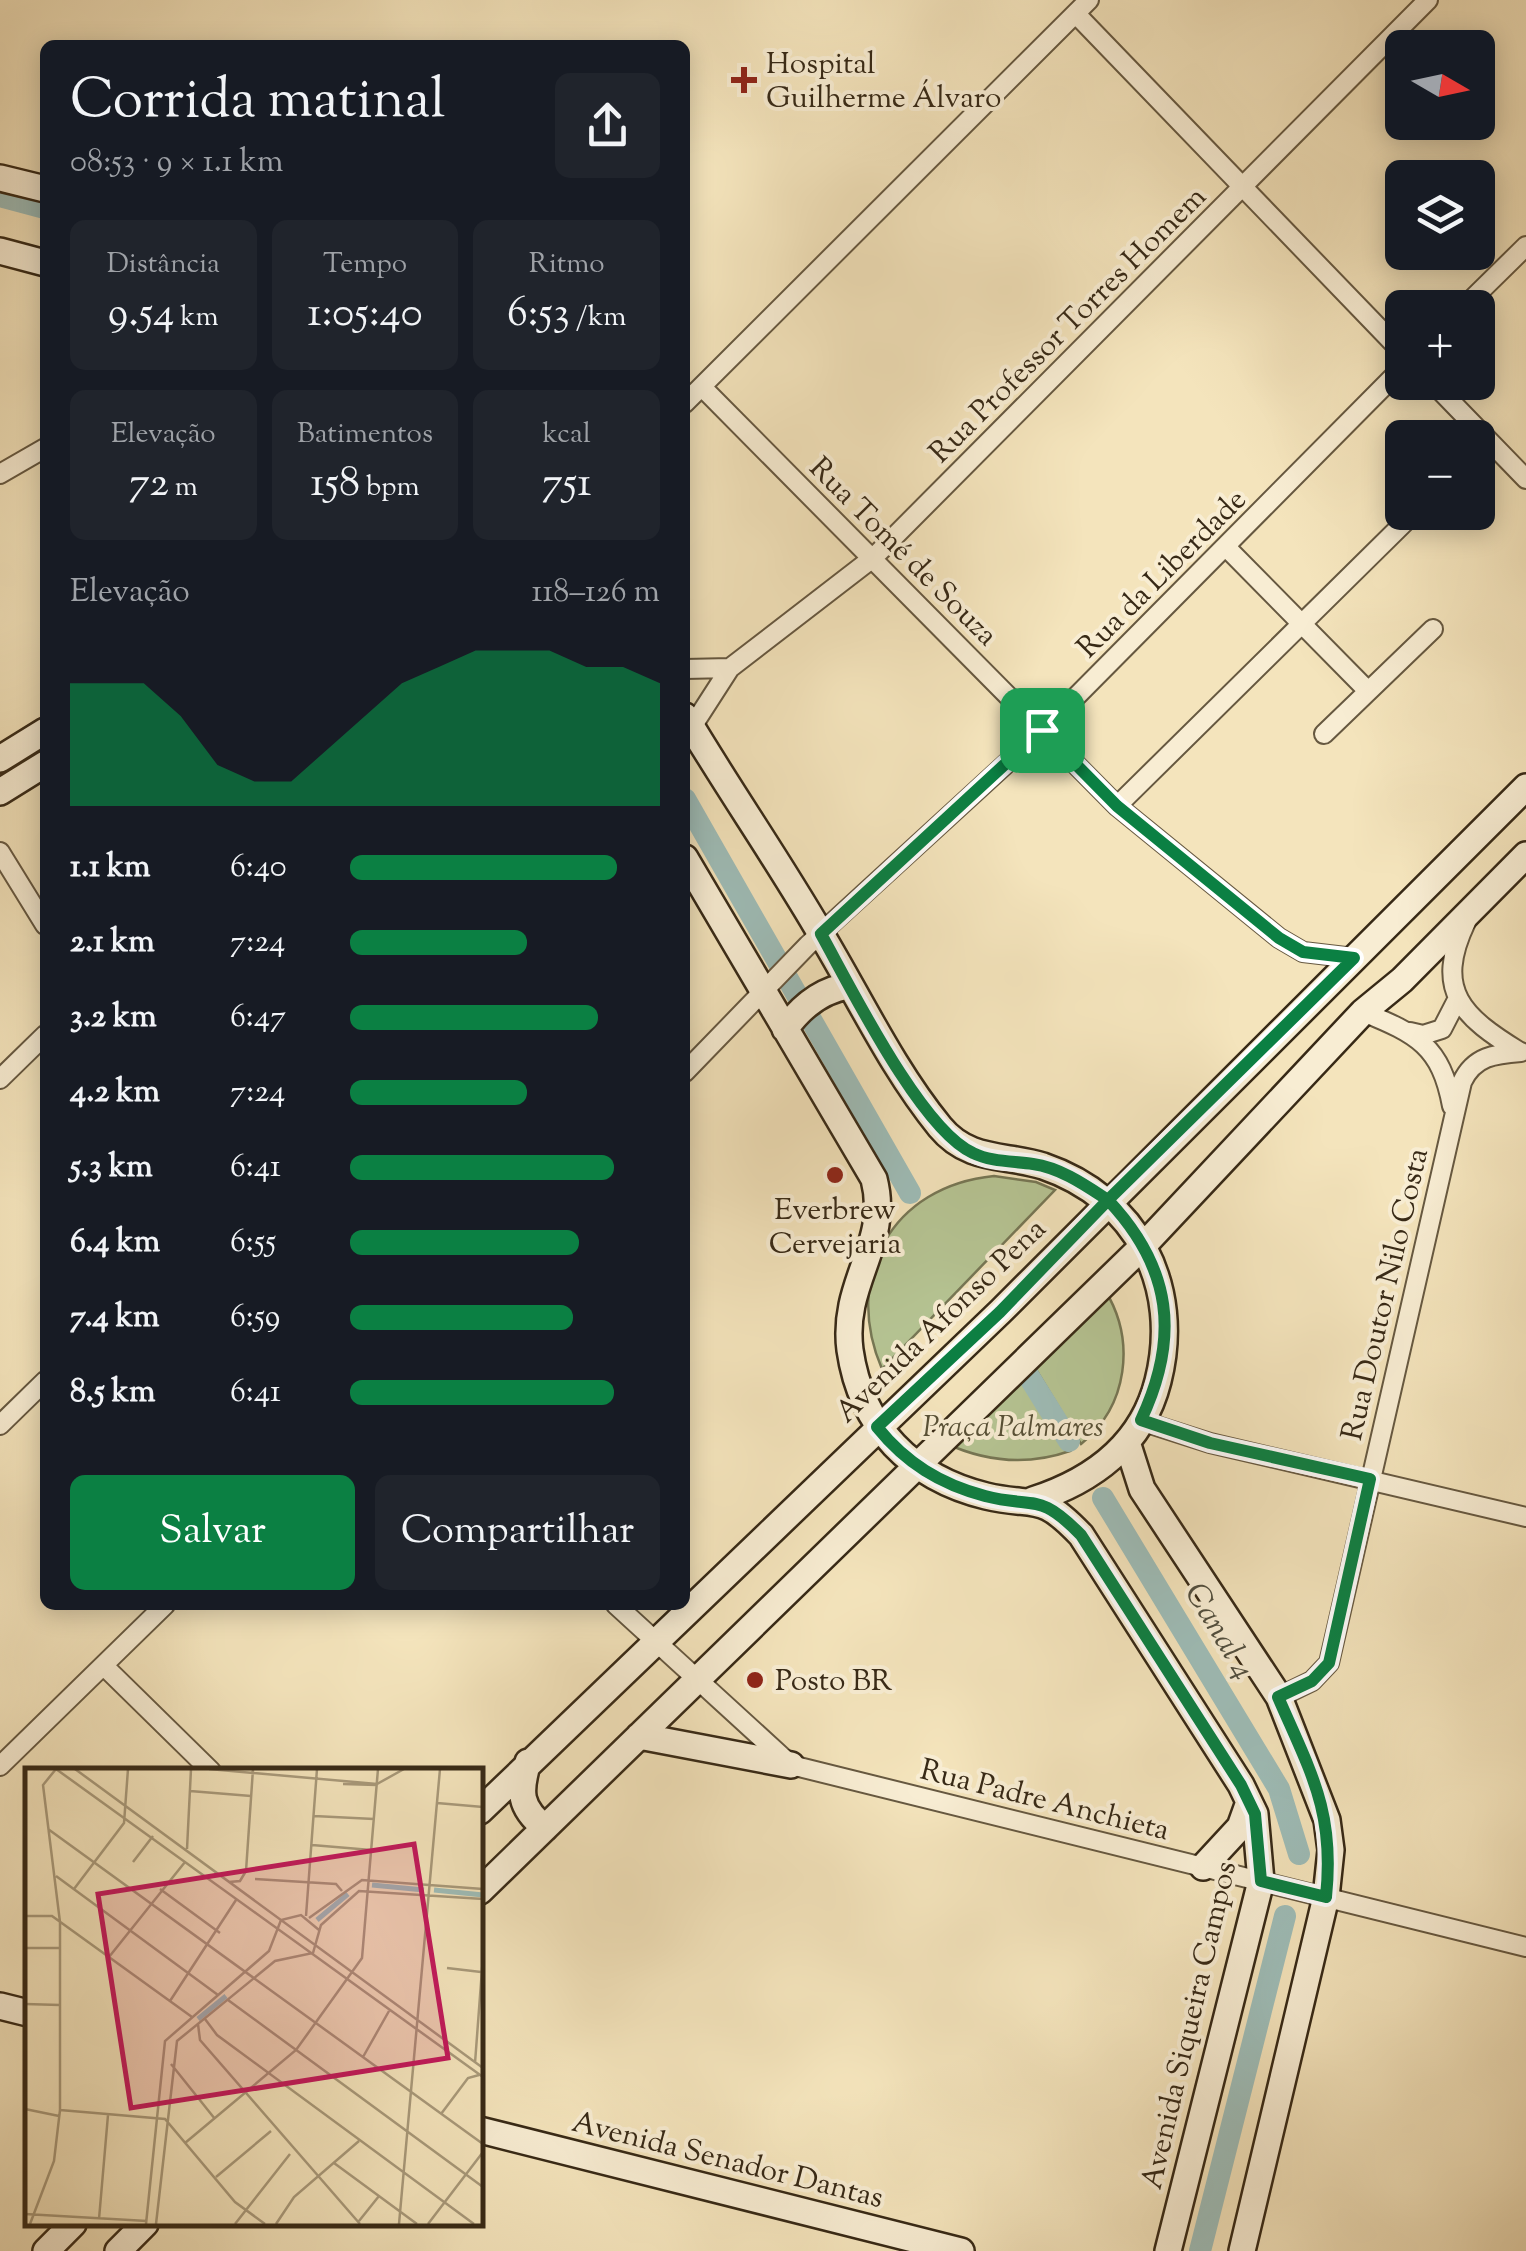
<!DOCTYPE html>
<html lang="pt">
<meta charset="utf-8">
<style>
:root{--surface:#171b24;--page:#20242c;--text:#f1f3f6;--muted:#9ea1a6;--accent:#0b8043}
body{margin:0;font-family:"Sorts Mill Goudy",serif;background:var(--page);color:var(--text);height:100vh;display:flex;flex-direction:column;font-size:38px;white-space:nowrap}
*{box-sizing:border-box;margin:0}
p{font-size:32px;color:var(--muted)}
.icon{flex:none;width:55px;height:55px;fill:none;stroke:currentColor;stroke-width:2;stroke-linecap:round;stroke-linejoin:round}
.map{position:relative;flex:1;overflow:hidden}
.side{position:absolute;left:40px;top:40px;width:650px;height:1570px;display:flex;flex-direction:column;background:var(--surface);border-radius:15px;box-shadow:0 5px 25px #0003}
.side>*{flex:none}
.needle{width:65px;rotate:99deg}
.buttons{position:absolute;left:1385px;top:30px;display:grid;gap:20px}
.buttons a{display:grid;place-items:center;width:110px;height:110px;border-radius:15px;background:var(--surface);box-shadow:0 5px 25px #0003;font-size:50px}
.pin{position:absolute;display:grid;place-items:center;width:85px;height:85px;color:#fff;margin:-42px;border-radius:20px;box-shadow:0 5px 15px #0006}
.round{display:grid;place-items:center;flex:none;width:105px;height:105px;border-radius:15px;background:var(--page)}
.head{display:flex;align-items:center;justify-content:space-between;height:170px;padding:0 30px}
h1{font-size:55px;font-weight:600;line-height:75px}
.metrics{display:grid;grid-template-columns:repeat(3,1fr);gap:15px;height:170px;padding:10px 30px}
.metrics div{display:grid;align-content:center;border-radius:15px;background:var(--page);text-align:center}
.metrics b{font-size:42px;font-weight:600}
.metrics small{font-size:28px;font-weight:400}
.metrics p{font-size:28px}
.chart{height:280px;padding:20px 30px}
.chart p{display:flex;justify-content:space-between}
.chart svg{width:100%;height:180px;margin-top:10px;fill:var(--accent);opacity:.7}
.button{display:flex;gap:20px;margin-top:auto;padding:20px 30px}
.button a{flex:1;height:115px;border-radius:15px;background:var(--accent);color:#fff;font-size:40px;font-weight:600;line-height:115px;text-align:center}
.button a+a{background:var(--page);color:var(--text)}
ul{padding:0 30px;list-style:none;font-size:32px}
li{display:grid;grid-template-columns:160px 120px 1fr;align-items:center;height:75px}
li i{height:25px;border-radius:12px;background:var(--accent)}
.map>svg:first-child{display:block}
.green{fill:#b6c594;stroke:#767755;stroke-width:2.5}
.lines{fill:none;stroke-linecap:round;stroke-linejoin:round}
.canal{stroke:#9ebdb8;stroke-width:22}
.street-casing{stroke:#665840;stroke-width:22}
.secondary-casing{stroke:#372916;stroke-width:30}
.street{stroke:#f8edd3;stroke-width:18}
.secondary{stroke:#f8edd3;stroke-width:25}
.route-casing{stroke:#fff;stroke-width:20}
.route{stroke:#0b8043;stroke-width:12}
.poi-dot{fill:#8f2418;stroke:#f8edd3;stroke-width:4}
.labels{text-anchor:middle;stroke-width:8;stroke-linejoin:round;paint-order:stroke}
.poi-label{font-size:30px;fill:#372916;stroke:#f8edd3;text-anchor:start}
.street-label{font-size:30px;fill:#372916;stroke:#f8edd3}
.park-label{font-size:30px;font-style:italic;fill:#575036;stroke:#f8edd3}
.water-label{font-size:32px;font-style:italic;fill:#514e3e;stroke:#f8edd3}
.inset-river{fill:none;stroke:#9ebdb8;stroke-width:5}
.inset-road{fill:none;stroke:#a8997a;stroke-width:2.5}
.view{fill:#c2185b;fill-opacity:0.15;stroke:#c2185b;stroke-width:5}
.inset-edge{fill:none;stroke:#372916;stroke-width:5}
</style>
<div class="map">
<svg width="1526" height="2251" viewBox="0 0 1526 2251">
<rect width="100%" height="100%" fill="#f4e4bc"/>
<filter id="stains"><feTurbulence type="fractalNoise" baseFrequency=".002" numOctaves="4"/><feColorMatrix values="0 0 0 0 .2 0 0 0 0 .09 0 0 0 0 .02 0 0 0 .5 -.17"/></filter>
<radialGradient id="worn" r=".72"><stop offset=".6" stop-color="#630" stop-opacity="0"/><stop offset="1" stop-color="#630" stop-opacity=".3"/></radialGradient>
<path class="green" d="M994,1176L1036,1182L1055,1190L882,1369C842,1276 892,1186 994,1176Z
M1105,1290C1136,1341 1128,1406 1081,1444L1032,1363Z
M1021,1371L1070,1451C1027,1466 986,1462 945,1443Z"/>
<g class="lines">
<path class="canal" d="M0,196L45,208
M685,799L910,1193
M1028,1375L1069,1441
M1103,1498L1279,1789L1299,1854
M1200,2251L1285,1916"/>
<defs>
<path id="street" d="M1076,14L1402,352
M1463,308L1526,246
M1432,382L1526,479
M702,387L1117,806L1279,938L1303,952L1354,958
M685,403L1089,0
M0,474L45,448
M1226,547L1368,691
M685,669L730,668
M692,727L730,668L874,557L1428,0
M1324,734L1433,629
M1117,806L1415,512
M0,852L45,925
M1466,922C1433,991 1463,1017 1520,1052
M1363,1012C1417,1034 1441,1046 1452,1106
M1410,1032L1423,1035L1442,1029L1457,1000
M685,1072L808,945L1043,730L1402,368
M0,1079L45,1035
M1141,1421L1210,1443L1526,1517
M0,1425L45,1381
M616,1605L791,1765L1526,1947
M104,1666L211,1771
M1279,1697L1312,1681L1329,1663L1462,1082C1474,1056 1495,1054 1521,1052
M0,1766L165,1605"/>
<path id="secondary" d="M0,178L45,189
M0,251L45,263
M685,716C729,790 778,860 821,934C860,999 892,1068 940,1127C969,1162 1005,1154 1043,1166C1137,1198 1182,1286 1158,1381C1142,1445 1092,1481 1033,1500
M0,759L45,731
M0,792L45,764
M685,858L874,1179C891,1244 841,1281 850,1350C861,1427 912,1478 986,1496C1037,1508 1039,1491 1081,1535L1241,1785L1255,1814L1261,1881L1168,2251
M785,1029C801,1007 823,989 850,986
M1127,1442L1142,1489L1279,1697L1327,1820L1331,1850L1326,1897L1242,2251
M639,1736L791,1765
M528,1762C519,1792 519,1807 545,1828
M480,1811L1001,1311L1526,787
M1203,1867L1240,1827L1249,1802
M480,1891L1144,1245L1363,1012L1402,980L1526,855
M0,2006L28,2013
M480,2130L961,2251
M46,2251L73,2224
M118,2251L145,2224"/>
</defs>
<use href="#street" class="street-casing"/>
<use href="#secondary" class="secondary-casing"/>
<use href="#street" class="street"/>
<use href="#secondary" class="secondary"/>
</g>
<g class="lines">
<defs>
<path id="route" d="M1042,730L821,934C850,986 921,1130 973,1153C991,1162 1013,1161 1033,1164C1061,1168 1085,1185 1108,1200L1000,1312L877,1427C906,1463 940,1484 985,1496C1036,1509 1038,1491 1081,1535L1241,1785L1255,1814L1261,1881L1326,1897C1335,1812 1311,1773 1278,1697L1312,1681L1329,1663L1370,1479L1210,1443L1141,1420C1180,1337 1172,1268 1108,1200L1354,958L1303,952L1279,938L1117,806L1042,730"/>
</defs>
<use href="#route" class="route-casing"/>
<use href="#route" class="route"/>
</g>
<g class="poi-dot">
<path d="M739 65h10v10h10v10h-10v10h-10v-10h-10v-10h10z"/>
<circle cx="835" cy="1175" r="10"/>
<circle cx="755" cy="1680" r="10"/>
</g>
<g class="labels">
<g class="poi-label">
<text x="766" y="73">Hospital<tspan x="766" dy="34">Guilherme Álvaro</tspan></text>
<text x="835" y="1219" text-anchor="middle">Everbrew<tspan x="835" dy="34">Cervejaria</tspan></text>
<text x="775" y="1690">Posto BR</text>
</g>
<g class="street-label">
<text transform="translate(1067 324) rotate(-45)" y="10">Rua Professor Torres Homem</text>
<text transform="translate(904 551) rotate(45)" y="10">Rua Tomé de Souza</text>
<text transform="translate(1161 573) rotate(-45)" y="10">Rua da Liberdade</text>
<text transform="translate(1384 1294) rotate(-77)" y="10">Rua Doutor Nilo Costa</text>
<text transform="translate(940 1320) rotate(-44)" y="10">Avenida Afonso Pena</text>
<text transform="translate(1045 1799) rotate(14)" y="10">Rua Padre Anchieta</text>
<text transform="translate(1188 2025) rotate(-77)" y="10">Avenida Siqueira Campos</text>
<text transform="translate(728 2159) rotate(14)" y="10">Avenida Senador Dantas</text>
</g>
<g class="park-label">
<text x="1013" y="1436">Praça Palmares</text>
</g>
<g class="water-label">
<text transform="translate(1221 1630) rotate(59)" y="11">Canal 4</text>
</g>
</g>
<g transform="translate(25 1768)">
<rect width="458" height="458" fill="#f4e4bc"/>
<path class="inset-river" d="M347,117L399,122M409,122L458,127M292,152L323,126M173,251L201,228"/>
<path class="inset-road" d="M31,1L458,309M50,1L458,300M184,1L352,16L379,1M318,16L352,17M165,23L226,28M412,35L458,39M289,48L349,51M23,61L458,376M287,77L346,82M162,81L166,1M108,94L128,68M31,108L193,227M230,111L311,116L317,123M204,114L215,113L221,103L228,1M49,121L99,55L103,1M135,121L195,165M0,148H27L167,249M281,148L292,1M284,150L337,112L458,121M0,180H35M84,189L160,94M422,200L456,204M203,232L458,419M145,233L211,132M0,236L35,237M180,251L192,267L449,456M173,256L175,272L335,456M338,289L364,243M450,295L458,188M146,296L190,351M0,341L34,348M35,342L140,351L210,434L240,456M416,346L443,310L454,307M160,375L271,282L337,190L353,1M309,395L392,456M191,409L246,363M0,446L122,453M74,451L83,347M334,453L354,428M5,456L29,393L35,342V154L18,17L31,1M121,456L140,273L244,183L256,152L276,147L294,162M131,456L152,273L250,193L288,185L296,157L334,123L458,131M210,456L265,386M251,456L269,429L334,373M374,456L415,1M403,456L458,384"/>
<path class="view" d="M389,76L423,290L106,340L73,126Z"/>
<rect width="458" height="458" class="inset-edge"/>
</g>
<rect width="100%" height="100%" filter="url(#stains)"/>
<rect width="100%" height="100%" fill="url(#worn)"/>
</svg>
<div class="buttons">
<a><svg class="needle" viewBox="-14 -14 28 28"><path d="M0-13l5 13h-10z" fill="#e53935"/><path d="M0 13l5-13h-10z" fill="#9ea1a6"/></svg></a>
<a><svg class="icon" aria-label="layers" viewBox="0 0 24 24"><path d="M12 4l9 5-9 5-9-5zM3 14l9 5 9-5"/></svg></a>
<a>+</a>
<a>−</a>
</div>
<div class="pin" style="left:1042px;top:730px;background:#1e9e55"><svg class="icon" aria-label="arrive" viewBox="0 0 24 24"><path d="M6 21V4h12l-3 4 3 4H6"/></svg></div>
<section class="side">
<div class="head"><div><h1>Corrida matinal</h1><p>08:53 · 9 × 1.1 km</p></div><a class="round"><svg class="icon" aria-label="share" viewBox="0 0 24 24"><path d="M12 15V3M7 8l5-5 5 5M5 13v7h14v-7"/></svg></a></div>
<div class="metrics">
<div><p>Distância</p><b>9.54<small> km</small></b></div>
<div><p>Tempo</p><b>1:05:40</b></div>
<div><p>Ritmo</p><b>6:53<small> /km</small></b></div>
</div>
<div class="metrics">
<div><p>Elevação</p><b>72<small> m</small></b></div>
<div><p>Batimentos</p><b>158<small> bpm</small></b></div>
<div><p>kcal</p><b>751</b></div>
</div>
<div class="chart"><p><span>Elevação</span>118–126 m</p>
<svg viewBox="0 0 160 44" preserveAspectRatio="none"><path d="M0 44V14L10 14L20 14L30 22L40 34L50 38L60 38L70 30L80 22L90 14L100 10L110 6L120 6L130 6L140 10L150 10L160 14V44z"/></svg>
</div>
<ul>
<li><b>1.1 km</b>6:40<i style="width:86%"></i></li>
<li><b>2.1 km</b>7:24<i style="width:57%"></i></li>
<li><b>3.2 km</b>6:47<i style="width:80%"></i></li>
<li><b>4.2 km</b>7:24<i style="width:57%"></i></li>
<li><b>5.3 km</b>6:41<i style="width:85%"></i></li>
<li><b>6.4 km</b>6:55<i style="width:74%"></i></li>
<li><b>7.4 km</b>6:59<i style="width:72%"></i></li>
<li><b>8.5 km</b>6:41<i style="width:85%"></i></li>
</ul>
<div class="button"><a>Salvar</a><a>Compartilhar</a></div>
</section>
</div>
